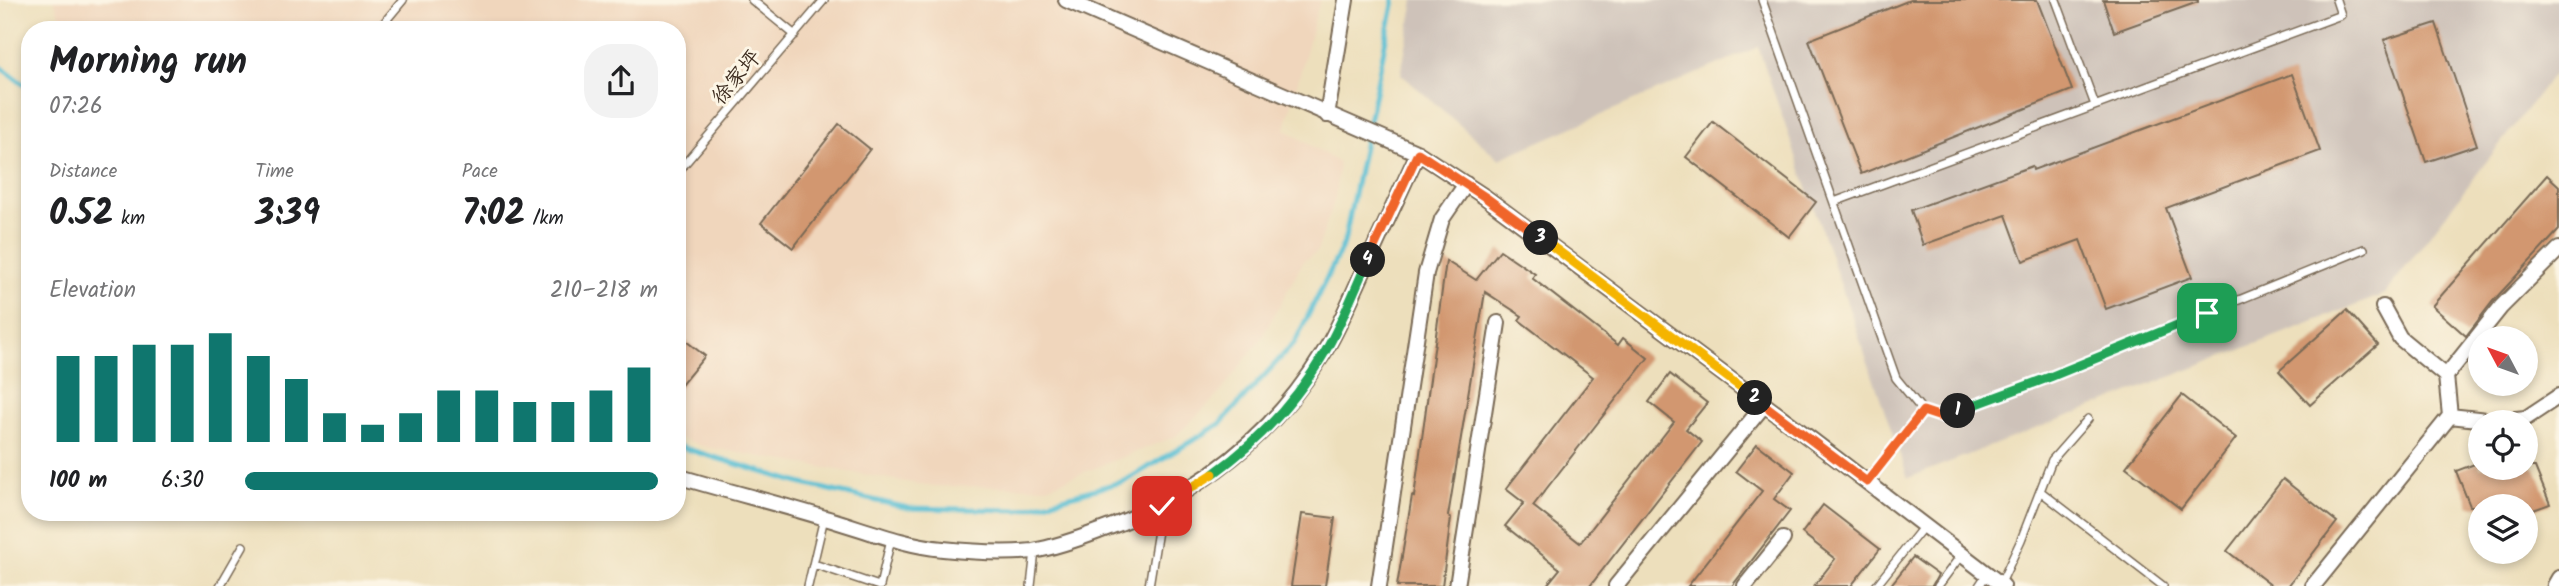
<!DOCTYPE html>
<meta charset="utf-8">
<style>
:root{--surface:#fff;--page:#f2f2f2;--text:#202124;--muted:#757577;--accent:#0f766e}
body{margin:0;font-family:Kalam,"LXGW WenKai TC",sans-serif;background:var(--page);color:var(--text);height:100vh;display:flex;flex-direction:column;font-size:26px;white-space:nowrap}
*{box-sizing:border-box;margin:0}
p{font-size:23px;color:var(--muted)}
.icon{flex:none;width:38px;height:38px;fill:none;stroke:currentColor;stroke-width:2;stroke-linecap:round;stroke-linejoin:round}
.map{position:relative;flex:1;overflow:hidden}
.side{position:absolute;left:21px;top:21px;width:665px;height:500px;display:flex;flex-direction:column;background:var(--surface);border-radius:28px;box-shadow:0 4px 10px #0003}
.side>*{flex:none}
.needle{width:46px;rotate:311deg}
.tools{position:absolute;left:2468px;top:326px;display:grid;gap:14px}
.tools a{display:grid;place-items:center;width:70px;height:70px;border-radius:50%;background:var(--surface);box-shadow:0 4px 10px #0003;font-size:35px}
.pin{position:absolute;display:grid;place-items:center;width:60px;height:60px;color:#fff;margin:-30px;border-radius:14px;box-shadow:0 4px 10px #0006}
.km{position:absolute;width:35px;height:35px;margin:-18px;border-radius:50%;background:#222;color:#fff;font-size:19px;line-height:35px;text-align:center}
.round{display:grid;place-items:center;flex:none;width:74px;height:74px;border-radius:28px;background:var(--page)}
.headline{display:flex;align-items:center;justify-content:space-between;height:119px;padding:0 28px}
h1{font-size:38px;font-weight:700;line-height:52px}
.stats{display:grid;grid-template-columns:repeat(3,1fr);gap:10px;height:119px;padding:7px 28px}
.stats div{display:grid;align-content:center}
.stats b{font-size:35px;font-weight:700}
.stats small{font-size:19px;font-weight:400}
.stats p{font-size:19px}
.chart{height:196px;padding:14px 28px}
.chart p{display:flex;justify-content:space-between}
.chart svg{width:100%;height:126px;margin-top:7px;stroke:var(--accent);stroke-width:6}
ul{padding:0 28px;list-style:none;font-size:23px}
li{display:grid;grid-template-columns:112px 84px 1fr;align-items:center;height:52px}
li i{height:18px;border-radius:9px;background:var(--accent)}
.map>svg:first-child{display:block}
.built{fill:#f0d6bc}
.industrial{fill:#cec2b9}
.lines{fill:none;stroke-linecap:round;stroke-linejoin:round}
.stream{stroke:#56bed3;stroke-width:5}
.building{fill:#d29770}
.service-casing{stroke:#796955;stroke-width:10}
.minor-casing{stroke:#796955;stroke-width:18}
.service{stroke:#fff;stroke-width:7}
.minor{stroke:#fff;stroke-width:14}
.split-1-casing{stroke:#fff;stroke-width:14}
.split-2-casing{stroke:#fff;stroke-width:14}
.split-3-casing{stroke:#fff;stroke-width:14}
.split-4-casing{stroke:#fff;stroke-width:14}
.split-5-casing{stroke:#fff;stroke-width:14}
.split-6-casing{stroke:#fff;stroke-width:14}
.split-1{stroke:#22a559;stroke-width:9}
.split-2{stroke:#f0652b;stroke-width:9}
.split-3{stroke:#f5b400;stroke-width:9}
.split-4{stroke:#f0652b;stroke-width:9}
.split-5{stroke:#22a559;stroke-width:9}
.split-6{stroke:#f5b400;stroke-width:9}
.labels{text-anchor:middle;stroke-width:6;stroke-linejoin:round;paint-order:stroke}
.street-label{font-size:21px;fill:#3b2a1e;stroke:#fcf5e5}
</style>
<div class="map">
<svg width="2559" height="586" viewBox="0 0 2559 586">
<rect width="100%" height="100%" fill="#fcf5e5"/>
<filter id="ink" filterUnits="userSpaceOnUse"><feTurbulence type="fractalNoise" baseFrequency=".0143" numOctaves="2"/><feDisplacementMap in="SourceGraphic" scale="14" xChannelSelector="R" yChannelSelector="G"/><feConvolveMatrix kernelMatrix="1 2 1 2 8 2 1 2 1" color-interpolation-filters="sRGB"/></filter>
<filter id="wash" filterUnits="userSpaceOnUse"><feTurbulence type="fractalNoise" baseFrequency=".00686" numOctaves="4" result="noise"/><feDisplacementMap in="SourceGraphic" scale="28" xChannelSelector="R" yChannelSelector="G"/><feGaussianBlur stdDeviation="1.57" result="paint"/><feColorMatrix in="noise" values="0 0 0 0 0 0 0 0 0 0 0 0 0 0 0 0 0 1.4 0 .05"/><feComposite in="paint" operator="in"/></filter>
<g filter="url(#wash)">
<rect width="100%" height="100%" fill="#eddfbc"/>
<path class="built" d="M54,0H1320L1285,129L1339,163L1335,198L1317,252L1304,260L1262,337L1220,393L1176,436L1047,487L930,486L705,447L677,437V30H67L63,26Z"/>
<path class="industrial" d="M1414,0H2559V67L2385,294L1908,478L1758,47L1499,159L1401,74Z"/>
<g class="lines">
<path class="stream" d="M0,67L30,89
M677,446L799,483L908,508L1019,510L1125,481L1220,424L1295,342L1344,243L1394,0"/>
</g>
<g id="blocks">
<path class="building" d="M1910,0H2037L2072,90L1861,174L1809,40Z
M2103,0H2198V2L2114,32Z
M2436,23L2477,145L2426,162L2384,40Z
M2292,74L2320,151L2166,208L2192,277L2106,309L2080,240L2023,261L2006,215L1923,245L1911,210L2032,166L2033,170Z
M1713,122L1816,202L1789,237L1686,157Z
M839,124L870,149L793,248L761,223Z
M2547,175L2559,186V230L2493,301L2466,336L2432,306Z
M1500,250L1535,274L1532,278L1618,345L1623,338L1648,358L1533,506L1580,543L1674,422L1649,402L1670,374L1707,403L1686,429L1702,442L1590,586H1546L1560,569L1505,526L1524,503L1506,489L1593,377L1519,320L1522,316L1485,292L1448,516L1451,518L1442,586H1397L1412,496L1414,497L1446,261L1476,280Z
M2347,310L2378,345L2310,405L2279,371Z
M677,334L705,356L677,390Z
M2182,395L2236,438L2181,509L2126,467Z
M1757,444L1794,472L1774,499L1790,511L1732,586H1688L1762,491L1736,471Z
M2480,462V467H2535L2550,504L2525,513V506H2470L2456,471Z
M2283,479L2337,522L2288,586H2272L2227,551Z
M1823,505L1880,549L1851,586H1814L1835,559L1802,533Z
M1302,514L1335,518L1325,586H1291Z
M1913,557L1938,575L1932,586H1890Z"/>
</g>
</g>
<g filter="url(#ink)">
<use href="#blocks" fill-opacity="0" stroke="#796955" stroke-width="2"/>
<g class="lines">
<defs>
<path id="service" d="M752,0L795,35
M1762,0L1896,378L1923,411L1941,417L2050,377L2364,249
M2056,0L2095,105
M378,30L403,0
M677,173L824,0
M1834,202L2341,15L2336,0
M1867,482L1923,411
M2040,491L2163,586
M814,564L879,586
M2001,583L2021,540L2052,460L2088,419
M220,586L243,546
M808,586L824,518
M880,586L891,539
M1031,586L1035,551
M1149,586L1162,506
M1876,586L1924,526
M1938,586L1962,554
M1979,586L1987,574"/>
<path id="minor" d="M1066,0L1418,153L1485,197L1812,440L2003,586
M1327,115L1346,0
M2383,307L2400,338L2446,376
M2450,416L2496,421L2526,418L2559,396
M677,476C726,491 776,503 825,518C864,529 902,545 943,549C972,552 1004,554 1033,551C1055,547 1078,539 1099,531C1193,498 1270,440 1323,354C1337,332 1347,307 1358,283C1378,239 1398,196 1418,153
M1379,586L1426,273L1442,219L1466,184
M1457,586L1498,323
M1616,586L1764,405
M1745,586L1783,539
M2313,586L2450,416L2446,376L2501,307L2559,249
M2556,586L2555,585L2559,578"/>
</defs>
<use href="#service" class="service-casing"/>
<use href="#minor" class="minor-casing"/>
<use href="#service" class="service"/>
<use href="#minor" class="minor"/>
</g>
</g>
<g class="lines" filter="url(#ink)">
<defs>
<path id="split-1" d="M1958,411L2050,377L2207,313"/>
<path id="split-2" d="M1755,398L1867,482L1923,411L1941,417L1958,411"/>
<path id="split-3" d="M1541,238L1755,398"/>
<path id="split-4" d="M1368,260L1418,153L1485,197L1541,238"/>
<path id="split-5" d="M1213,474C1258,442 1297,400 1325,352C1342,323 1354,291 1368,260"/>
<path id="split-6" d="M1162,506L1213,474"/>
</defs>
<use href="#split-1" class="split-1-casing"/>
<use href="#split-2" class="split-2-casing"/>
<use href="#split-3" class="split-3-casing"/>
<use href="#split-4" class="split-4-casing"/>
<use href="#split-5" class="split-5-casing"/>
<use href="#split-6" class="split-6-casing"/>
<use href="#split-1" class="split-1"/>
<use href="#split-2" class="split-2"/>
<use href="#split-3" class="split-3"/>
<use href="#split-4" class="split-4"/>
<use href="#split-5" class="split-5"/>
<use href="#split-6" class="split-6"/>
</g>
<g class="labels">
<g class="street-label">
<text transform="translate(736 77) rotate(-50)" y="7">徐家坪</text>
</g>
</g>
</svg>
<div class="tools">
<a><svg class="needle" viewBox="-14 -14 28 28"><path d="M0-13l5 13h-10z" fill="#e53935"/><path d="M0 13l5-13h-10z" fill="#757577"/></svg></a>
<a><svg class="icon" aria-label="locate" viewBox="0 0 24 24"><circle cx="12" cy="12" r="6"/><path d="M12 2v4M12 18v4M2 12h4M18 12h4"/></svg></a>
<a><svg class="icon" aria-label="layers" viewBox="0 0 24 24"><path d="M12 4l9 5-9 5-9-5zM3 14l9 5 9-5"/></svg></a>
</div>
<div class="pin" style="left:2207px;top:313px;background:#1e9e55"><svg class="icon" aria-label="arrive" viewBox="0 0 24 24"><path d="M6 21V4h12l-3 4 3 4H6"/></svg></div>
<div class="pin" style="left:1162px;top:506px;background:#d93025"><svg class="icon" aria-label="check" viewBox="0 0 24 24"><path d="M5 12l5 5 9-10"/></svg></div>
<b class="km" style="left:1958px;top:411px">1</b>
<b class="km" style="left:1755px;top:398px">2</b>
<b class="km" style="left:1541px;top:238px">3</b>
<b class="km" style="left:1368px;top:260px">4</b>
<section class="side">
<div class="headline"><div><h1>Morning run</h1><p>07:26</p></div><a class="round"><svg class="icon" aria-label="share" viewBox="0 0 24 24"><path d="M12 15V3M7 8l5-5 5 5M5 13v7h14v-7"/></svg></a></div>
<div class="stats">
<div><p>Distance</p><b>0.52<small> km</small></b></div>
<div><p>Time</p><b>3:39</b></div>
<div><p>Pace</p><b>7:02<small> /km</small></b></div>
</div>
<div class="chart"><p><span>Elevation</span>210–218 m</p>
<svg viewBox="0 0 160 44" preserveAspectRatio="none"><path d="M5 44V14M15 44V14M25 44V10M35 44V10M45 44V6M55 44V14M65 44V22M75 44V34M85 44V38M95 44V34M105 44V26M115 44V26M125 44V30M135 44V30M145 44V26M155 44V18"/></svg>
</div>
<ul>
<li><b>100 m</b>6:30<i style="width:100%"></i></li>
</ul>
</section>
</div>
